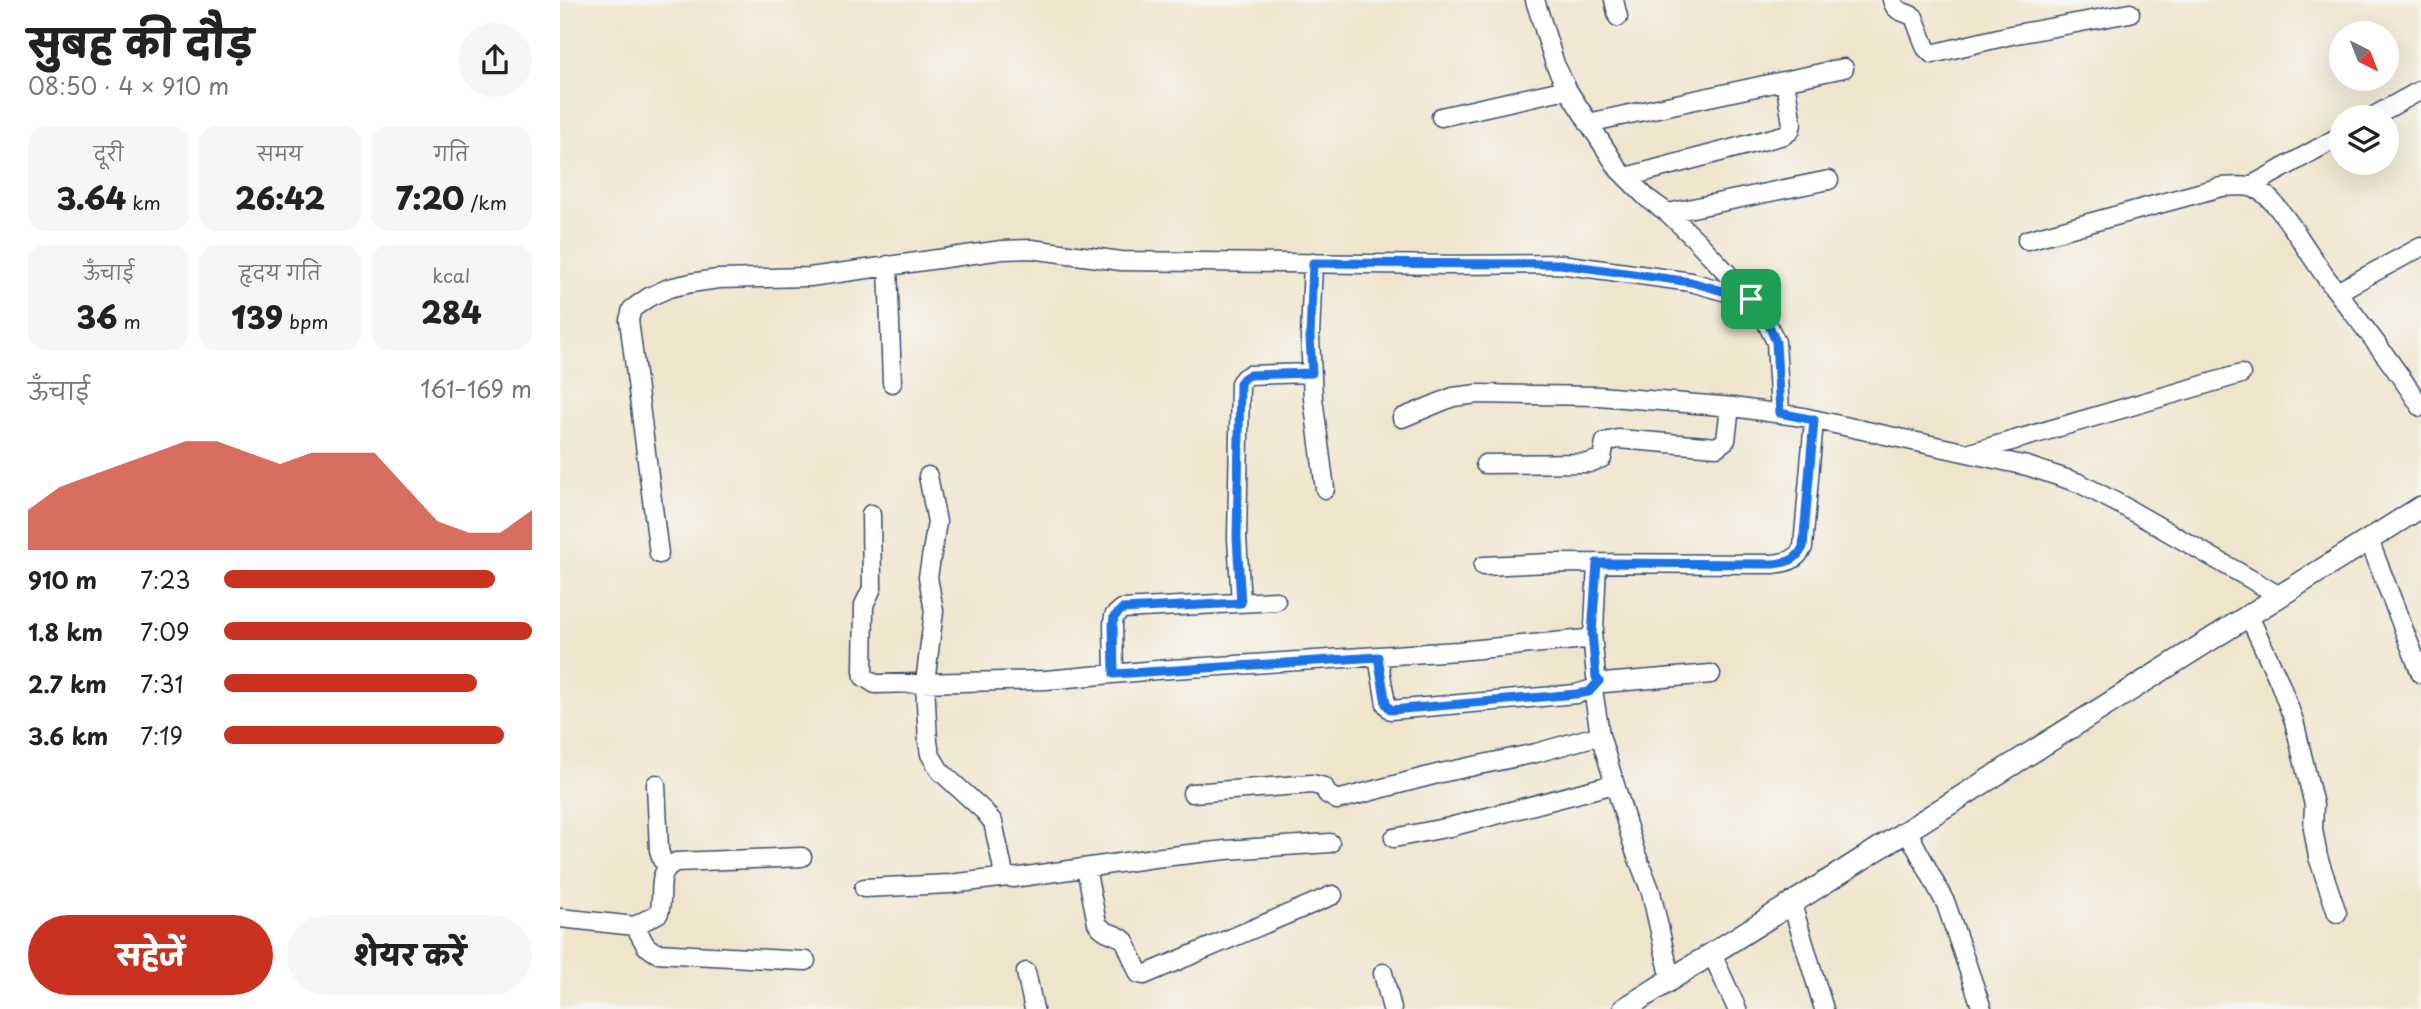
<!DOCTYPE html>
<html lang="hi">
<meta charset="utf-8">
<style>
:root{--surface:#fff;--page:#f6f6f6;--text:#222;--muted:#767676;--accent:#c8321e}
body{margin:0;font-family:"Playpen Sans","Playpen Sans Deva",sans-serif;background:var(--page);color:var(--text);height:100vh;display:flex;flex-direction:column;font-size:26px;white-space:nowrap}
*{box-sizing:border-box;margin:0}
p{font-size:23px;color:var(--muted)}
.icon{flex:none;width:38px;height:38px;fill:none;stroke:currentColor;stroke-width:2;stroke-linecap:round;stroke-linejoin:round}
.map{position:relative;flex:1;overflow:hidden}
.details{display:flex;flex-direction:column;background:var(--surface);width:560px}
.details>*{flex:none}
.needle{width:46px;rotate:138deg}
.controls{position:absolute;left:1769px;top:21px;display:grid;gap:14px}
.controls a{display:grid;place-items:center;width:70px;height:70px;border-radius:50%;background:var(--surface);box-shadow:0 7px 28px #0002;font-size:35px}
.pin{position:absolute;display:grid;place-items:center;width:60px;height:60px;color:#fff;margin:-30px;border-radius:14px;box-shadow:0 4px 10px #0006}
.round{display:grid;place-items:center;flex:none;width:74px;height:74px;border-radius:37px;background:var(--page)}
.head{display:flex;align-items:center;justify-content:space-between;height:119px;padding:0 28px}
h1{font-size:38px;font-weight:800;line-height:52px}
.metrics{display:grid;grid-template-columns:repeat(3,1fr);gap:10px;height:119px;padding:7px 28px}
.metrics div{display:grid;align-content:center;border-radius:18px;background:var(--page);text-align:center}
.metrics b{font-size:30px;font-weight:800}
.metrics small{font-size:19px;font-weight:400}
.metrics p{font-size:19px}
.chart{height:196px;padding:14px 28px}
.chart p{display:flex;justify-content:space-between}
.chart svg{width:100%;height:126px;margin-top:7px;fill:var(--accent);opacity:.7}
.primary-button{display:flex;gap:14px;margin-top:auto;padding:14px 28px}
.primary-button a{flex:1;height:80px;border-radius:42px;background:var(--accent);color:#fff;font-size:28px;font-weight:800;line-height:80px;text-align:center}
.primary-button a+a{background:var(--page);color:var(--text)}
ul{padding:0 28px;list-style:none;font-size:23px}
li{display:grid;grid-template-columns:112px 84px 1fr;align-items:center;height:52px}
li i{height:18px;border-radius:9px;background:var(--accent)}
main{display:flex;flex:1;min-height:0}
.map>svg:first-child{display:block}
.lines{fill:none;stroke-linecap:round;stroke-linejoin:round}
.minor-casing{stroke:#3b4a6e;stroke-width:21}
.major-casing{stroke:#3b4a6e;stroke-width:24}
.minor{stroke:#fff;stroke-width:18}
.major{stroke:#fff;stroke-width:21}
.route-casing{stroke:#fff;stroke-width:14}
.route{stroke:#1a73e8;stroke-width:9}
</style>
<main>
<section class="details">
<div class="head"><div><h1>सुबह की दौड़</h1><p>08:50 · 4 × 910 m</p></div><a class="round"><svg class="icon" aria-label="share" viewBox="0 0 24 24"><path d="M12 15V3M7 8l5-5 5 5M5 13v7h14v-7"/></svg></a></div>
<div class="metrics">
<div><p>दूरी</p><b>3.64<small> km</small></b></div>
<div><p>समय</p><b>26:42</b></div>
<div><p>गति</p><b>7:20<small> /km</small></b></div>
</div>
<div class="metrics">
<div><p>ऊँचाई</p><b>36<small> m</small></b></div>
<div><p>हृदय गति</p><b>139<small> bpm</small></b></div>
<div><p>kcal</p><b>284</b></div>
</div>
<div class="chart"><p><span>ऊँचाई</span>161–169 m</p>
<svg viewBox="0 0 160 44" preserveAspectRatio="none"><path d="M0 44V30L10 22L20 18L30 14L40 10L50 6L60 6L70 10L80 14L90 10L100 10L110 10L120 22L130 34L140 38L150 38L160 30V44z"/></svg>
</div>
<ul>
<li><b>910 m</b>7:23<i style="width:88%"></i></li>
<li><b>1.8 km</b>7:09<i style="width:100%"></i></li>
<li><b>2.7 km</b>7:31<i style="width:82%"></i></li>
<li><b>3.6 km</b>7:19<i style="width:91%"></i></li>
</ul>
<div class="primary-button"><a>सहेजें</a><a>शेयर करें</a></div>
</section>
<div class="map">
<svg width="1861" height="1009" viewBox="0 0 1861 1009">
<rect width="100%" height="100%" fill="#f6f6f2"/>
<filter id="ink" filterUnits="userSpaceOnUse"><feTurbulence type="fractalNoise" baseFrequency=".0143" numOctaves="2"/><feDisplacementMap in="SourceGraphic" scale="14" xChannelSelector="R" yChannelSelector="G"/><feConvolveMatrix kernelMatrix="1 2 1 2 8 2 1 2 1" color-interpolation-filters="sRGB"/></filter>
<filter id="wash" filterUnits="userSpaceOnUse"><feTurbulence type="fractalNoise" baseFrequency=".00686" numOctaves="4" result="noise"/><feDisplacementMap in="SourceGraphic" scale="28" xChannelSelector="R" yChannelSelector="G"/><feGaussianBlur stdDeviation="1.57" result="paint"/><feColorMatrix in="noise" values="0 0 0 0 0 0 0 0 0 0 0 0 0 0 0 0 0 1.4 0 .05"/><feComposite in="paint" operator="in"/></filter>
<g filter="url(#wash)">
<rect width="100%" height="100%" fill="#efe5cc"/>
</g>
<g filter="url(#ink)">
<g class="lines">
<defs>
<path id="minor" d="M975,0L995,64L1007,89L1059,170L1087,198L1108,213L1136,240L1199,307L1216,342L1220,413
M1054,0L1058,17
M1332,0C1335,13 1345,11 1354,17L1366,48L1372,54L1451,35L1570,13
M881,117L1007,89
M1812,117L1861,90
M1028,123L1284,68
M1066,177L1224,135L1230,131L1232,124L1225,81
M1689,187L1782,135
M1108,213L1269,180
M1467,240L1661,187C1676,186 1691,184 1703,193C1722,207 1749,254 1765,276C1797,319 1832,361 1861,407
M753,263L750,337L753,398L765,489
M328,265L332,383
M1777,292L1861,247
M842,418L893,397L918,394L1039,396L1173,407L1243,417L1467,466L1519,483L1563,506L1720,596
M1410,453L1681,374
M925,464L1029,463L1042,458L1045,442L1058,439L1157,447L1166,440L1170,407
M368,476L377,522L368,577L374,611L365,683L368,742L370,754L380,771L424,811L433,822L444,874L453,878L594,858L666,850L770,843
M311,514L312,588L304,605L303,670L304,677L315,684L486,680L596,670L898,651L1026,639L1030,637L1034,629L1037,563
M1809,540L1861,674
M99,554L69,320L72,309L89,297L109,288L131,283L158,279L250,277L442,250L471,249L561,261L891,265L1000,264L1131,282L1191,299
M923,566L990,563L1213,564C1228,562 1236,561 1243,547L1254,420
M681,603L677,538L680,383L684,378L689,375L752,373
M1689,616L1719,681L1734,721L1754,805L1753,829L1758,857L1777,913
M1032,633L1036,677L1044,683L1151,674
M818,657L826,704L831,710L1016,694L1033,689L1039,681
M554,674L553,624L554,616L562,609L716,601
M1033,689L1040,735L1075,851L1091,892L1111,980
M96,784L99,850L102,860L109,865
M632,793L752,784L764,787L767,794L777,800L881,773L976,753L1040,735
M1348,832L1386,904L1422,1009
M834,838L890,827L1054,784
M526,868L537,923C546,936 556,932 565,941L579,974L584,975L773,895
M304,888L390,884L448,877
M1232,904L1264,1009
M0,918L75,926L86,946L96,953L246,961
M75,926L99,913C105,895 94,871 116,862L242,857
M1152,954L1177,1009
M466,972L474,1009
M823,973L832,1009"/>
<path id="major" d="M1064,1009L1861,507"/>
</defs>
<use href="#minor" class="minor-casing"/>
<use href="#major" class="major-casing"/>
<use href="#minor" class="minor"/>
<use href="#major" class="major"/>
</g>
</g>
<g class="lines" filter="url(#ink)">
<defs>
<path id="route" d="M753,263L1000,264L1131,282L1191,299L1208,323L1216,342L1220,413L1254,420L1243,547C1236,561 1228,562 1213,564L1037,563L1032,633L1036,677L1039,681L1029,692L1016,694L831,710L826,704L818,657L554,674L553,624L554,617L562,609L681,603L677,538L680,383L684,378L689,375L752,373L750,337Z"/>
</defs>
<use href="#route" class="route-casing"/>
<use href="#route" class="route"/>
</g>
</svg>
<div class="controls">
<a><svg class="needle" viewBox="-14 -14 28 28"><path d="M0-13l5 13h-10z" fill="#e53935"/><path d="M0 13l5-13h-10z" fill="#767676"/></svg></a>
<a><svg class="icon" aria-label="layers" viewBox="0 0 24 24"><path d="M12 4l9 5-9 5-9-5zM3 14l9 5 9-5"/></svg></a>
</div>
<div class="pin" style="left:1191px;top:299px;background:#1e9e55"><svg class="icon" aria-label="arrive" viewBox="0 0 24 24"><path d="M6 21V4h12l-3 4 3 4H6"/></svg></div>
</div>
</main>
